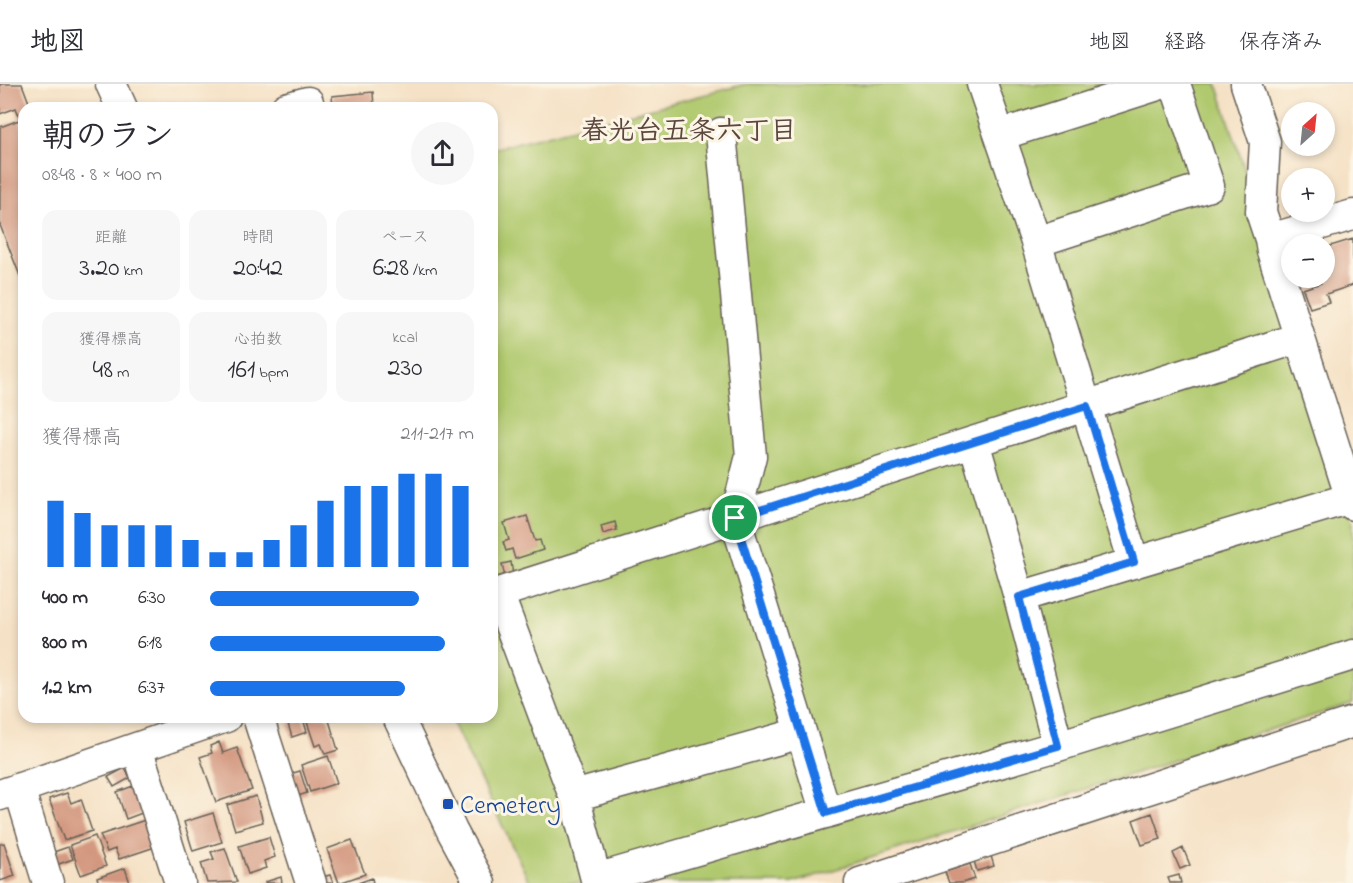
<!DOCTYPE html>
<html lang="ja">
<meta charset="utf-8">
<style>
:root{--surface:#fff;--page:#f7f7f7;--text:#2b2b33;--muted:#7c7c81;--line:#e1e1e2;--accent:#1a73e8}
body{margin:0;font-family:"Indie Flower","Klee One",sans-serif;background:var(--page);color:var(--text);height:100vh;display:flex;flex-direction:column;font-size:22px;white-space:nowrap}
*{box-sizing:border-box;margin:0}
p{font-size:20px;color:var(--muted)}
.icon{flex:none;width:33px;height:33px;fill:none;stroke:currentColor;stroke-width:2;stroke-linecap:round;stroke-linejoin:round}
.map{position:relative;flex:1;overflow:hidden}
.drawer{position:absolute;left:18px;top:18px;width:480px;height:621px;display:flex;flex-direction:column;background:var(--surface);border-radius:18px;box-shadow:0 3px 9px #0003}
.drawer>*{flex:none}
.needle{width:39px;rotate:27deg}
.controls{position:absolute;left:1281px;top:18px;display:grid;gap:12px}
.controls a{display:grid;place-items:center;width:54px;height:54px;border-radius:50%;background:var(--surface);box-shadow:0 3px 9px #0003;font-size:30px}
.pin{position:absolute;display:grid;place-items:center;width:51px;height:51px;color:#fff;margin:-26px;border:3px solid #fff;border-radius:50%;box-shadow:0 2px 6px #0007}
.round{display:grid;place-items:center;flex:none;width:63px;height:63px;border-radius:32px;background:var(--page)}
.summary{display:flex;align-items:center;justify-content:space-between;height:102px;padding:0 24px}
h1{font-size:33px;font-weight:600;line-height:45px}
.metrics{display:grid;grid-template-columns:repeat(3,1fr);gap:9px;height:102px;padding:6px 24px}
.metrics div{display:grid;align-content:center;border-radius:15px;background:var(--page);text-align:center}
.metrics b{font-size:26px;font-weight:600}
.metrics small{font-size:16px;font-weight:400}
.metrics p{font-size:16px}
.chart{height:168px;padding:12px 24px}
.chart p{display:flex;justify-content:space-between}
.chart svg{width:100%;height:108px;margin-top:6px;stroke:var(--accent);stroke-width:6}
ul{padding:0 24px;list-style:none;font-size:20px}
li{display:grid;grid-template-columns:96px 72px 1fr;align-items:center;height:45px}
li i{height:15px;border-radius:8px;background:var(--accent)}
header{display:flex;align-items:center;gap:36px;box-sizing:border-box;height:84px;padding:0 30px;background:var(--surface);border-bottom:2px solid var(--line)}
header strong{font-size:28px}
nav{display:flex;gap:33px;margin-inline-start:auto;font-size:21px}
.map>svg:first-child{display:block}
.green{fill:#b0c96e;stroke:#667245;stroke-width:1.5}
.building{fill:#d3977f}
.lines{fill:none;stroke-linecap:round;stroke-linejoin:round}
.minor-casing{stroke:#686157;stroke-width:33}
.minor{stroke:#fff;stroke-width:30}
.route-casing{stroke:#fff;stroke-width:12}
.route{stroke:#1a73e8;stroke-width:8}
.transit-dot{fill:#1a4fb4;stroke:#fcf5e5;stroke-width:2}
.labels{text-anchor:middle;stroke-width:6;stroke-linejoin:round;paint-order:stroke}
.transit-label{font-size:26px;fill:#164399;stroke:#fcf5e5;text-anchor:start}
.neighbourhood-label{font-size:27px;font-weight:bold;fill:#5c473f;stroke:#fcf5e5}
</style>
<header>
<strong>地図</strong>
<nav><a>地図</a><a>経路</a><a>保存済み</a></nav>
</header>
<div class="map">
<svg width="1353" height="799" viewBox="0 0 1353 799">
<rect width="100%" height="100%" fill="#fcf5e5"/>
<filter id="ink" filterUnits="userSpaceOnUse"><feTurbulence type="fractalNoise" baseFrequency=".0167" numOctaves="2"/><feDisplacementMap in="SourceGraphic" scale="12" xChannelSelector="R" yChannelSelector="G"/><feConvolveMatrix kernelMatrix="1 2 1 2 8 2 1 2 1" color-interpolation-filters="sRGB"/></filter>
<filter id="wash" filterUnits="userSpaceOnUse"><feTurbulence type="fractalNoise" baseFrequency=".008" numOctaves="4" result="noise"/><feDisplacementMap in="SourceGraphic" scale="24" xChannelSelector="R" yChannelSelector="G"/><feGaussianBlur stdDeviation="1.35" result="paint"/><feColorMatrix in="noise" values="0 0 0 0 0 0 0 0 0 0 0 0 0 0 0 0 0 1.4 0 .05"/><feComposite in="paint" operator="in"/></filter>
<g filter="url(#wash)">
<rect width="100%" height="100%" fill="#f5e1c5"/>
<path class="green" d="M746,0H1217L1299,254L1353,435V619L793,799H530L450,633H492V65Z"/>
<g id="blocks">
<path class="building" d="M0,0H22L31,24H24V45L16,24L0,30Z
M373,8L374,24H333L332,12Z
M19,36L24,48V202L0,141V43Z
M1353,155V201L1326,210L1329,218L1310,224L1303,205L1321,199L1320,194H1324V164Z
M527,432L535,457L540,456L543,466L515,475L512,465L506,467L503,458L509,456L504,439Z
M615,438L617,446L603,450L601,442Z
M511,478L513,491L505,493L502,480Z
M313,633H328L338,666L325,670L321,660L315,662L306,635Z
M303,635L307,648L292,653L288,640Z
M219,658L223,669L237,664L252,706L216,718L200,673L212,669L210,662Z
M328,672L337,699L310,708L301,681Z
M125,684L130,694L114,703L108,693Z
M300,687L307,709L298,712L290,690Z
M133,702L142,729L126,735L117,708Z
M67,709L71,719L81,715L92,747L64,756L49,715Z
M256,712L263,738L235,746L227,721Z
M213,729L222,758L193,767L184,738Z
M1152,729L1161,755L1142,761L1133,736Z
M145,736L155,763L119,775L115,765L107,768L100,751Z
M95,752L106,782L81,791L70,761Z
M269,753L275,773L264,777L266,784L248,790L239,762Z
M352,756L365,790L339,799L327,765Z
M4,759L15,792L0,797V760Z
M68,763L73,775L56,781L51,769Z
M225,764L237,798L207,799L201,779L214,775L211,768Z
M1183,764L1190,781L1180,785L1173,769Z
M991,772L994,782L977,787L974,777Z
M970,780L975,795L962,799H949L945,788Z
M125,784L130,799H99L97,794Z
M330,791L333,799H324L322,793Z
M1179,791L1181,799H1170L1168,794Z
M281,793L282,799H265V798Z
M372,794L373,799H358Z"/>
</g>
</g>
<g filter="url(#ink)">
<use href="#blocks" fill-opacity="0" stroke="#686157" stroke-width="1.5"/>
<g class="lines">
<defs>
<path id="minor" d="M111,0L122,24
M982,0L1036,158L1134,479
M1246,0L1265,58L1261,128L1270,155L1272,167L1353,421
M286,24L308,18
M721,49L751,372L735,434L826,729
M1000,51L1161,0
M1270,155L1353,131
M1036,158L1209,102L1175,0
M974,358L1019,513L1058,662
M498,509L574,712L597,799
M492,511L1299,254
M1019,513L1351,414
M258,633L311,799
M398,633L452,747L480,799
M137,664L180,799
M19,704L48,799
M0,711L226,633
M574,712L801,649
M596,795L1058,662L1353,571
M860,799L1353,638"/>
</defs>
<use href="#minor" class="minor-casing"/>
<use href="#minor" class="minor"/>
</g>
</g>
<g class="lines" filter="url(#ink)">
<defs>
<path id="route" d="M1087,322L1134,478L1019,513L1058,662L826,729L735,434Z"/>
</defs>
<use href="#route" class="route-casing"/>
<use href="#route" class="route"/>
</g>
<rect class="transit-dot" x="442" y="714" width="12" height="12" rx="3"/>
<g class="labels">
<g class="transit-label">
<text x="460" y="729">Cemetery</text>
</g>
<g class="neighbourhood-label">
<text x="689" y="55">春光台五条六丁目</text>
</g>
</g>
</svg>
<div class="controls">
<a><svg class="needle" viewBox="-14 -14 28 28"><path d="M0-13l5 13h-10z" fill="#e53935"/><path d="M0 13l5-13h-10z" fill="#7c7c81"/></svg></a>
<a>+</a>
<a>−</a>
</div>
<div class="pin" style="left:735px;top:434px;background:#1e9e55"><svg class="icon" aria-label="arrive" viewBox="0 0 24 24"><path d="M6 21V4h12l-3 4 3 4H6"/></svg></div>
<section class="drawer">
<div class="summary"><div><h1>朝のラン</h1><p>08:48 · 8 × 400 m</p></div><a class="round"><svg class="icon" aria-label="share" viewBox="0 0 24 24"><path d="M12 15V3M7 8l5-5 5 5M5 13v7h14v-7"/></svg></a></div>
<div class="metrics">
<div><p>距離</p><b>3.20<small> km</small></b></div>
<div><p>時間</p><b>20:42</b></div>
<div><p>ペース</p><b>6:28<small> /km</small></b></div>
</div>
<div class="metrics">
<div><p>獲得標高</p><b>48<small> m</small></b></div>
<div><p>心拍数</p><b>161<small> bpm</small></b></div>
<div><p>kcal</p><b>230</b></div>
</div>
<div class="chart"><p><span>獲得標高</span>211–217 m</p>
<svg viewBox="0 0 160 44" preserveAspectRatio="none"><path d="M5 44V17M15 44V22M25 44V27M35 44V27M45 44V27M55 44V33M65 44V38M75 44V38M85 44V33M95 44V27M105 44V17M115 44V11M125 44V11M135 44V6M145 44V6M155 44V11"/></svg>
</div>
<ul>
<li><b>400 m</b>6:30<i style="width:79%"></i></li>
<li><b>800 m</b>6:18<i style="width:89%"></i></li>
<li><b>1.2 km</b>6:37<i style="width:74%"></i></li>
</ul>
</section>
</div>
